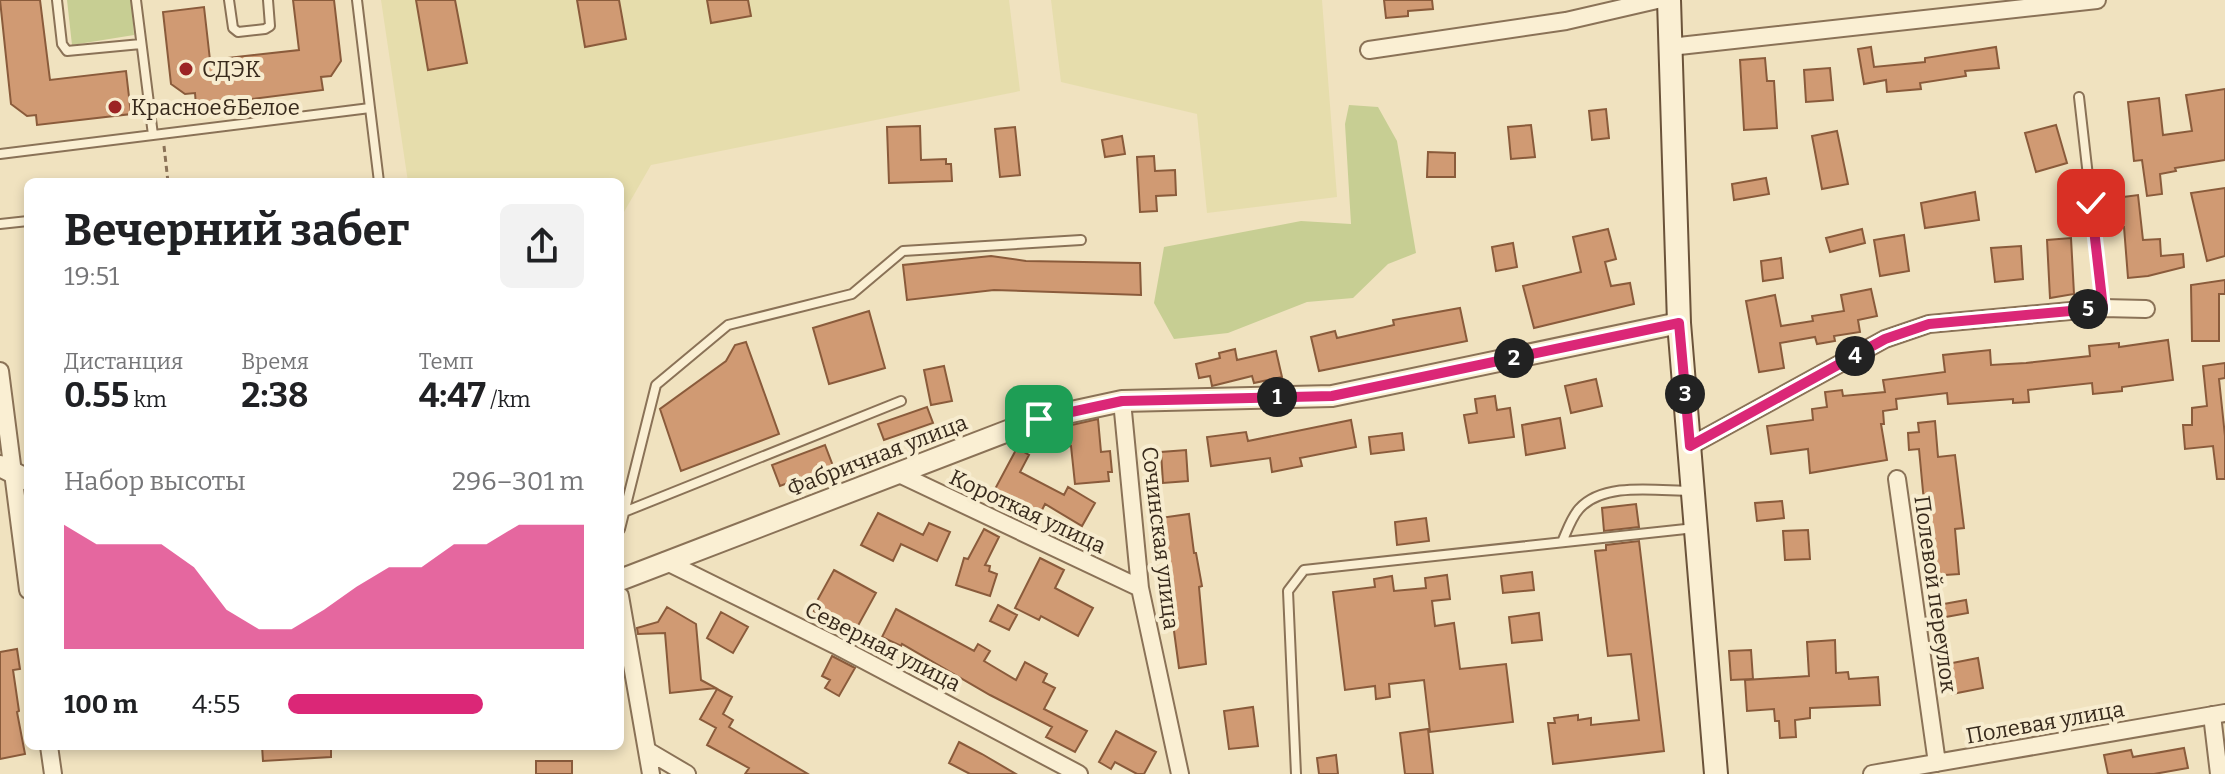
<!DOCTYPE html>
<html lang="ru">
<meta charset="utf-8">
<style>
:root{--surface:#fff;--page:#f2f2f2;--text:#202124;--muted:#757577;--accent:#db2777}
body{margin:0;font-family:Bitter,serif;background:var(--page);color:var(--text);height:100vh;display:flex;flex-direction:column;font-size:30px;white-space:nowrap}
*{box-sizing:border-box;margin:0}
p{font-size:26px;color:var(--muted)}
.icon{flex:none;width:44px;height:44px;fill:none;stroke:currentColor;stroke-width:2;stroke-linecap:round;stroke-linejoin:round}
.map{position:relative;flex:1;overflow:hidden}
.panel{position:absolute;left:24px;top:178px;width:600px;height:572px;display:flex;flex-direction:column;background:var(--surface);border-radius:12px;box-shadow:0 4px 12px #0003}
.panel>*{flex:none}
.pin{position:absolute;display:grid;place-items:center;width:68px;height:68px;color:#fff;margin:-34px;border-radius:16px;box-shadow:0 4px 12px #0006}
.km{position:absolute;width:40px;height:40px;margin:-20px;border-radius:50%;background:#222;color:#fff;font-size:22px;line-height:40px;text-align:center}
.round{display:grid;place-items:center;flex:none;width:84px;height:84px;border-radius:12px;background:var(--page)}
.headline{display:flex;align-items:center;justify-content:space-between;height:136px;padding:0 40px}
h1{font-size:44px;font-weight:700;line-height:60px}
.figures{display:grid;grid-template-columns:repeat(3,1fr);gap:12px;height:136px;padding:8px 40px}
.figures div{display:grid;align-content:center}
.figures b{font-size:34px;font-weight:700}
.figures small{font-size:22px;font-weight:400}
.figures p{font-size:22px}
.chart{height:224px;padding:16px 40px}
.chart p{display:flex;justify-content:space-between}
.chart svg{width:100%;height:144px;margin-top:8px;fill:var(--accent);opacity:.7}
ul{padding:0 40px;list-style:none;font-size:26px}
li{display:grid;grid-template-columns:128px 96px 1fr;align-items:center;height:60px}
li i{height:20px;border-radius:10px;background:var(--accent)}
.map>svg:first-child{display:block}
.farmland{fill:#e6ddac}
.green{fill:#c7ce93}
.building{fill:#d09a73;stroke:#8a5b3b;stroke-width:2}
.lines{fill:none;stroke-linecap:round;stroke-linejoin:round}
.service-casing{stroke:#8a7257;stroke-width:12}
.minor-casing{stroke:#8a7257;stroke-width:20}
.tertiary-casing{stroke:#8a7257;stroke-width:24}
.secondary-casing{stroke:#6b533a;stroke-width:26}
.path{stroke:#8a7257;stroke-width:3;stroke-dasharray:6 4;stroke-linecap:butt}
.service{stroke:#faefd3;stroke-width:8}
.minor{stroke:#faefd3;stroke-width:16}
.tertiary{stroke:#faefd3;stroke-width:20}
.secondary{stroke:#faefd3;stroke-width:22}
.route-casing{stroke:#fff;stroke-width:16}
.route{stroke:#db2777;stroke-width:10}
.poi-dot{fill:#9c2424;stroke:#f7eccf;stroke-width:3}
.labels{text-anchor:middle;stroke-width:8;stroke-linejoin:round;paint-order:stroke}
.poi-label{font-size:22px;fill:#382a1c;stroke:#f7eccf;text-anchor:start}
.street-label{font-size:22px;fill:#382a1c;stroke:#f7eccf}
</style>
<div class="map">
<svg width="2225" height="774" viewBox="0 0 2225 774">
<rect width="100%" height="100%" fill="#f0e2bf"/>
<path class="farmland" d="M381,0H1009L1020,91L651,165L620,219V182H408Z
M1051,0H1322L1337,197L1207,213L1197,114L1061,82Z"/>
<path class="green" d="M67,0H131L134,35L72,45Z
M1349,105L1378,107L1397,141L1416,253L1388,264L1353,298L1307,302L1228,333L1174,339L1154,303L1164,247L1301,221L1351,224L1345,124Z"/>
<path class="building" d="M0,0H40L50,80L126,71L131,114L37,125L36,115L27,116L11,104Z
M293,0H334L341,61L331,76L321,77L323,90L196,106L195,93L185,94L171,84L163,12L204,7L210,60L299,50Z
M416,0H455L467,63L428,70Z
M577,0H619L626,39L585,47Z
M707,0H748L751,16L711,23Z
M1384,0H1432L1433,9L1408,11V16L1386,18Z
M1871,47L1874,67L1925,62V58L1996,47L1999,68L1965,71L1966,76L1920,83L1921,89L1887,92L1886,80L1864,84L1858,49Z
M1765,58L1767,81H1774L1777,128L1744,130L1740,60Z
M1830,68L1833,100L1806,102L1804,70Z
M2225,89V160L2175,168L2176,171L2160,174L2162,194L2147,196L2142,160L2134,161L2128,102L2159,98L2163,135L2192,131L2186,95Z
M1606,109L1609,138L1592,140L1589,111Z
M1531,125L1535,157L1511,159L1508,127Z
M2056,125L2067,163L2036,172L2025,133Z
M920,126L921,160L946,159V164H951L952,181L889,183L887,127Z
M1015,127L1020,175L1000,177L995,129Z
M1837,131L1848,184L1822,189L1812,136Z
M1122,136L1125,154L1105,157L1102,140Z
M1428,152L1455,153V177H1427Z
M1154,156L1155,171L1175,170L1176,195L1156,196L1157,211L1140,212L1137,157Z
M2113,176L2115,198L2138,195L2143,240L2160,239L2161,256L2183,254L2184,267L2148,276L2128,278L2124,227L2106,229L2100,177Z
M1766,178L1769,194L1734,200L1732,184Z
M2225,188V256L2207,261L2191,193Z
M1975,192L1979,220L1925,228L1921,203Z
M1608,229L1616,259L1605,262L1611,286L1630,283L1634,304L1534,328L1523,286L1581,272L1573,237Z
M1862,229L1865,243L1830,252L1826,238Z
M1904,235L1909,271L1880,276L1874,240Z
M2071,238L2074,294L2050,298L2047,240Z
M1513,243L1517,267L1496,271L1492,247Z
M2021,246L2023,279L1995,282L1991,248Z
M991,256L1026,261L1140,263L1141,295L994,290L907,300L903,265Z
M1781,258L1783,278L1763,281L1761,261Z
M2225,280V294H2219V341H2192L2191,285Z
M1871,289L1877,316L1858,320L1860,332L1834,336L1835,341L1817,344L1815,337L1780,343L1784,368L1759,372L1746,301L1775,295L1781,326L1813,321L1812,316L1844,311L1841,295Z
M1460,308L1467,341L1319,371L1311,337L1335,331L1337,338L1394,325L1393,320Z
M869,311L885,368L829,384L813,328Z
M2168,340L2173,380L2122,387V391L2093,394L2092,383L2028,390L2029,402L2013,403V399L1948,404L1947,393L1896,399L1897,409L1883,411L1884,424H1881L1887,460L1810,473L1808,449L1771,454L1767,426L1813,420L1812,409L1827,407L1825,392L1842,390L1843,396L1885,392L1883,380L1945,372L1943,355L1990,350L1991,365L2026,363L2090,356L2089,346L2119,343V347Z
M746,342L779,434L681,471L660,409L726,361L735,345Z
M1235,349L1237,360L1276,351L1282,377L1254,383L1252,376L1212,386L1210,376L1199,378L1196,364L1220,358L1219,353Z
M2225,363V378L2219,379L2225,436V479H2217L2213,446L2185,449L2183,425H2192V408L2207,406L2203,366Z
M944,366L952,401L931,405L924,370Z
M1596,379L1602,406L1571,413L1565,386Z
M1495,396L1497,410L1510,408L1514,437L1469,443L1464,415L1477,413L1475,399Z
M927,407L933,423L884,440L878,424Z
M1560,418L1565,448L1526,455L1522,425Z
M1098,419L1101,452L1110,451L1112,472H1108L1109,481L1075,484L1071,446L1065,447L1063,427Z
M1351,420L1356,447L1300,458L1302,466L1272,472L1270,458L1211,466L1207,437L1246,432L1248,441Z
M1935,421L1938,457L1955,455L1964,528L1955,529L1959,574L1931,576L1919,449L1909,450L1908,433L1919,432L1918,423Z
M1402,433L1404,450L1371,454L1369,437Z
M825,445L833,466L780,486L772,465Z
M1017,448L1029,455L1020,472L1064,495L1068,487L1095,503L1082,526L1045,504L1040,514L995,489Z
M1186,450L1188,481L1163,483L1161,452Z
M1782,501L1784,518L1757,521L1755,503Z
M1636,504L1639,527L1604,531L1602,508Z
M878,513L923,535L929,523L950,532L937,561L901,544L893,561L861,545Z
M1189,514L1194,553H1196L1202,586L1199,587L1206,664L1179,668L1171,609H1174L1160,518Z
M1426,518L1429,541L1397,545L1395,522Z
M984,529L999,537L985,565L990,566L989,571L997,574L990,596L956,585L964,558L968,559Z
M1808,530L1810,559L1785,560L1783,531Z
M1639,541L1664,751L1553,764L1548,723H1555L1554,718L1578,715V720L1591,718V725L1639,720L1631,654L1608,656L1595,551L1606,550V545Z
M1040,558L1064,570L1055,588L1093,608L1078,636L1041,616L1039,620L1015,608Z
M834,570L876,593L854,633L812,610Z
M1532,572L1534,590L1503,593L1501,576Z
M1447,575L1450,599L1432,601L1435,626L1454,623L1460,669L1506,664L1513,722L1430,732L1424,680L1389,684L1390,697L1376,699L1375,686L1345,690L1333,592L1375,587L1374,579L1392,576L1394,591L1426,588L1425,578Z
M1966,600L1968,613L1940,618L1938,605Z
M998,605L1017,615L1009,630L990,621Z
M667,607L696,624L701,680L716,688L670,693L665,633L638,634L637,628L658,622Z
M896,609L974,651L978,644L990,651L984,661L1016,680L1025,662L1047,674L1043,682L1055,688L1044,709L1087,731L1075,752L1046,737L1052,727L990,695L902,644L901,646L882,637Z
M721,612L748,627L733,653L707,638Z
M1539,613L1542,640L1512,643L1509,617Z
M1835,640L1836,673L1848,672L1849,679L1878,677L1880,705L1810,708V718L1795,720L1796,737L1780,738L1779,721H1775L1774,709L1747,711L1745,680L1809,676L1807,642Z
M17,649L20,669L13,670L19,711L17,712L25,754L0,759V652Z
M1751,650L1753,679L1731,680L1729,651Z
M832,656L855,668L839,696L825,688L830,680L822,676Z
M1978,658L1983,688L1952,694L1947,664Z
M717,689L732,697L723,714L733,720L729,727L808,774H745L749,768L707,745L716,728L700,719Z
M1253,707L1258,746L1229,749L1224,711Z
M1428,729L1433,774H1405L1400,733Z
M1116,731L1156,752L1144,774H1137L1115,762L1111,769L1099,762Z
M959,742L982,754L1016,774H970L949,763Z
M262,746H331V757L263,761Z
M2184,748L2188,768L2154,774H2108L2104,755L2131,750L2133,757Z
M1336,755L1338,774H1319L1317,758Z
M536,761H572V774H536Z"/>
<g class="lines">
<defs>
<path id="service" d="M57,0L62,44L67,51L141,44
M136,0L153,135
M229,0L233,28L238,32L265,29L270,26L268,0
M2079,97L2103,308
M370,108L379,182
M0,154L370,108L357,0
M0,224L28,221
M624,512L901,401
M620,529L656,385L728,325L852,294L903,251L1081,240
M1562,542C1567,531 1571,518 1579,509C1604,481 1658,491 1692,491
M1296,774L1288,591L1304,570L1695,528"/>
<path id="minor" d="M1670,47L2097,0
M1369,50L1566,21L1657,0
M0,371L28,590
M1122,401L1140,588L1180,774
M1690,446L1885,339L1929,324L2103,308L2146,309
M897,473L1140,588
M1897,479L1937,763
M665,561L835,645L1079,774
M620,596L651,774
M2212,715L2219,774
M49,746L53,774
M648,751L687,774
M1872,774L2225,713"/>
<path id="tertiary" d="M0,466L28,480
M620,580L1039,419L1122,401L1332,396L1679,323"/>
<path id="secondary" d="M1669,0L1679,323L1716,774"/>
</defs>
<use href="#service" class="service-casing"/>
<use href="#minor" class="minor-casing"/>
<use href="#tertiary" class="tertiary-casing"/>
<use href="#secondary" class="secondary-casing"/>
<path class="path" d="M164,146L168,182"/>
<use href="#service" class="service"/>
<use href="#minor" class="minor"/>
<use href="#tertiary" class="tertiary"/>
<use href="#secondary" class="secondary"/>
</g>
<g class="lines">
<defs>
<path id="route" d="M1039,419L1122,401L1332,396L1679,323L1690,446L1885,339L1929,324L2103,308L2091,203"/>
</defs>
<use href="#route" class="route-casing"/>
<use href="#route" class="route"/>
</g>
<g class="poi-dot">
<circle cx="186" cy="69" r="8"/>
<circle cx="115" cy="107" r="8"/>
</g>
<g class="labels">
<g class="poi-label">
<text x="202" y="77">СДЭК</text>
<text x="131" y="115">Красное&amp;Белое</text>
</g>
<g class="street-label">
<text transform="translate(877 455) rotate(-21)" y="8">Фабричная улица</text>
<text transform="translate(1028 511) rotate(25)" y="8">Короткая улица</text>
<text transform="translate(1161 538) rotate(83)" y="8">Сочинская улица</text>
<text transform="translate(1936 594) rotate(82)" y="8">Полевой переулок</text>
<text transform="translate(883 646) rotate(27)" y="8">Северная улица</text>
<text transform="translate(2045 722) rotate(-10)" y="8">Полевая улица</text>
</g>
</g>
</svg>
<div class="pin" style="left:1039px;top:419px;background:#1e9e55"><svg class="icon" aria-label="arrive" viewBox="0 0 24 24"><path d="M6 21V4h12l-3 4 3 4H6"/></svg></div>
<div class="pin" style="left:2091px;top:203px;background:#d93025"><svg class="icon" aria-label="check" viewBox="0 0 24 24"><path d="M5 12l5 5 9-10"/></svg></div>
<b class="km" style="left:1277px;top:397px">1</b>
<b class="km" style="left:1514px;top:358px">2</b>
<b class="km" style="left:1685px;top:394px">3</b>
<b class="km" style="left:1855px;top:356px">4</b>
<b class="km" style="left:2088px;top:309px">5</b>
<section class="panel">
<div class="headline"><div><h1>Вечерний забег</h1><p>19:51</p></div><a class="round"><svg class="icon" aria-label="share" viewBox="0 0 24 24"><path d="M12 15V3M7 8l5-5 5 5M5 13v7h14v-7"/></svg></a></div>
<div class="figures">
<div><p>Дистанция</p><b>0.55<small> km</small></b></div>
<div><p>Время</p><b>2:38</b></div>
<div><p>Темп</p><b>4:47<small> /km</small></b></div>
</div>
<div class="chart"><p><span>Набор высоты</span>296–301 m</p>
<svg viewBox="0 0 160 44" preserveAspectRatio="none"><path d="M0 44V6L10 12L20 12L30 12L40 19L50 32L60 38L70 38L80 32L90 25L100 19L110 19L120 12L130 12L140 6L150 6L160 6V44z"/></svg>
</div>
<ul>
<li><b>100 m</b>4:55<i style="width:66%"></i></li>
</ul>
</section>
</div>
